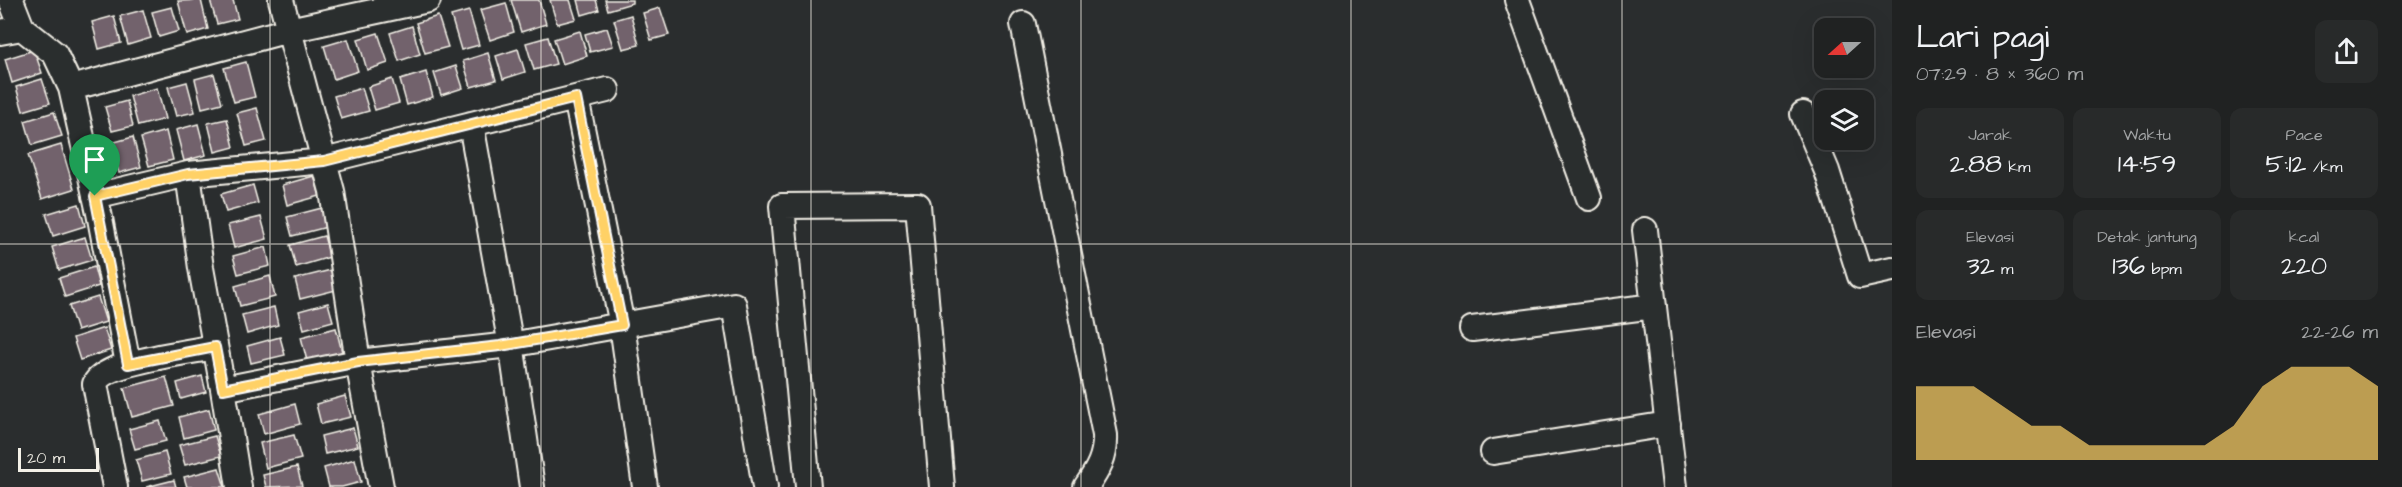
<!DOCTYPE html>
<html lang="id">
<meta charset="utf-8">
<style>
:root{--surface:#202222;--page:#282a2a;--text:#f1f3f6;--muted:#a2a4a5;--line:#3d3f40;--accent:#ffd166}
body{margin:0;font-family:"Architects Daughter",sans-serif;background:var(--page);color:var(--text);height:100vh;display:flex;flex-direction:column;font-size:22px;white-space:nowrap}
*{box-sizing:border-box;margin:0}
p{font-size:20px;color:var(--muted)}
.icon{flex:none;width:33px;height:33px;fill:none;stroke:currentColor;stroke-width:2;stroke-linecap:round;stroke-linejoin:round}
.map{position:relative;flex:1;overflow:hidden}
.drawer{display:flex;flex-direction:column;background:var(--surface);width:510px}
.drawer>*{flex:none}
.needle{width:39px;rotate:249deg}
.fabs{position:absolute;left:1814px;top:18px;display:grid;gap:12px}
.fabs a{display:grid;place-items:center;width:60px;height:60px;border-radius:12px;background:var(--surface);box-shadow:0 6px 24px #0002,0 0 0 2px var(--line);font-size:30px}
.scale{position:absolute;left:18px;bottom:15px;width:81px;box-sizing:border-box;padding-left:6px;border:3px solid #f4f1e8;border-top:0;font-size:16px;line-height:21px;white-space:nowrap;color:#f4f1e8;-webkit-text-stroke:4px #2a2d2e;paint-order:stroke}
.pin{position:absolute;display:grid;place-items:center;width:51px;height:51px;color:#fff;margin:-62px -26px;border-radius:50% 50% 50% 0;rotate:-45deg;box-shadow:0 0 6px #0007}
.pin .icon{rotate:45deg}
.round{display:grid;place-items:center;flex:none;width:63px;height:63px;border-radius:12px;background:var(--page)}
.head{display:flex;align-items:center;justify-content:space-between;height:102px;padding:0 24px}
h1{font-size:33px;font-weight:600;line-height:45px}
.figures{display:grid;grid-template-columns:repeat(3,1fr);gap:9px;height:102px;padding:6px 24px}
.figures div{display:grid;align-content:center;border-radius:12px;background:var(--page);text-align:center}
.figures b{font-size:26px;font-weight:600}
.figures small{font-size:16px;font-weight:400}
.figures p{font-size:16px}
.chart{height:168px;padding:12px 24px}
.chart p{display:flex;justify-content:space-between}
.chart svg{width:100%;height:108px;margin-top:6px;fill:var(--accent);opacity:.7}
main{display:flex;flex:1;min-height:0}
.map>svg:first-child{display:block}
.building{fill:#72626c;stroke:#f4f1e8;stroke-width:1.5}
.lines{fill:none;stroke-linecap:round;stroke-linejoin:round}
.street-casing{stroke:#f4f1e8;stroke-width:28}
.street{stroke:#2a2d2e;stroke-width:24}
.route-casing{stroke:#fff;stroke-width:12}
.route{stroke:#ffd166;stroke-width:8}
.grid{fill:none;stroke:#f4f1e8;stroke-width:1.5;stroke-opacity:0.55}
</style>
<main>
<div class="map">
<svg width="1892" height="487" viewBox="0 0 1892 487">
<rect width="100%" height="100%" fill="#2a2d2e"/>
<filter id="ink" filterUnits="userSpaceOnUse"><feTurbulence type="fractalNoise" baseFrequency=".0167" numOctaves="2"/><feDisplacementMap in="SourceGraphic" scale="12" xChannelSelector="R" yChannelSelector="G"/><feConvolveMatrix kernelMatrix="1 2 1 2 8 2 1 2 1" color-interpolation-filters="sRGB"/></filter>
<g filter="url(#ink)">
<path class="building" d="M201,0L208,29L187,35L178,1Z
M210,0H233L238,19L217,24Z
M511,0H539L546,24L521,32Z
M550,0H570L576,19L557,24Z
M578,0H596L599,10L582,15Z
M605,0H632V3L608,10Z
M506,3L514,32L490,40L480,10Z
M172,7L179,31L159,37L152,12Z
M660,8L669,35L651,40L643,13Z
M143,10L151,38L128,45L120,16Z
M469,11L479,45L461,50L451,16Z
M631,15L639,45L623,49L614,20Z
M114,16L121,43L99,49L92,22Z
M438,16L448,47L425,53L416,23Z
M412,26L420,54L399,61L390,33Z
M607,28L613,46L590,52L585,34Z
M580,31L587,56L562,64L554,39Z
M378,33L388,63L367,70L358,39Z
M548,37L556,64L534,70L526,43Z
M348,39L358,71L334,79L324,46Z
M518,49L525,72L503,79L496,56Z
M34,50L42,73L12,83L5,59Z
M488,53L496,80L471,87L463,61Z
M246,62L255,97L234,102L224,68Z
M456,66L463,88L441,95L434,73Z
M426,72L433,97L407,105L400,80Z
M214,74L222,103L202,108L195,79Z
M42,79L50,103L23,111L16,87Z
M392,79L399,103L375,110L368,87Z
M187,82L195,112L176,116L168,87Z
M157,88L165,119L138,126L130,96Z
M362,88L369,111L341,119L334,96Z
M127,101L133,126L112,131L105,107Z
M257,108L266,141L246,146L237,113Z
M54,112L62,136L32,145L25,121Z
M227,119L234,147L215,152L208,123Z
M198,124L206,155L184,161L176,130Z
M166,131L173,160L149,166L141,138Z
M133,137L141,167L119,173L111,143Z
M61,145L74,189L42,199L28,155Z
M314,176L320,196L287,205L282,185Z
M253,185L258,203L226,212L221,194Z
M79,204L85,226L53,236L46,214Z
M322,208L327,227L292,236L287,217Z
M261,217L267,239L234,248L228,225Z
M324,236L330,257L296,267L290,245Z
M85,237L92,260L59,270L52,247Z
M266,247L270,266L238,274L233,256Z
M94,267L99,286L65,297L59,278Z
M331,270L336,290L300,299L295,279Z
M270,276L275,297L240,306L235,286Z
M98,297L106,322L77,331L69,306Z
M328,303L333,321L304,329L299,311Z
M274,307L278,325L247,334L242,315Z
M104,328L111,350L80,360L73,338Z
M336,328L342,352L307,361L301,337Z
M280,337L285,355L251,363L247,346Z
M202,376L206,392L181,399L177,383Z
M166,377L174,406L132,417L124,388Z
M345,396L351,417L321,424L316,404Z
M295,404L300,424L264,434L259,414Z
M209,409L214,430L184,438L179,417Z
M160,421L166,441L135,449L129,429Z
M353,428L358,446L325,454L321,436Z
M294,435L301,459L266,468L260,443Z
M215,436L221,456L185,465L179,445Z
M165,452L171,474L142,481L136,460Z
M355,459L361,482L342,487H329L324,468Z
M297,467L302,486L266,487L263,475Z
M219,468L225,487H187L184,477Z
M174,480L176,487H146Z"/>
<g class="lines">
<defs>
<path id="street" d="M11,0L22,28
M281,0L332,191L358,362L381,487
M1517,0L1589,198
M1023,24L1105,435C1106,456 1098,470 1086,487
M0,32L22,28L55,54L71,88L99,213L128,364
M71,88L289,30L428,0
M576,98L622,325L645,487
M1803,114L1827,171L1860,276L1892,269
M471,124L513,357L532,487
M188,174L201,268L223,389L358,362L510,345L734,305L765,487
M95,196L188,174L324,161L607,90
M1645,230L1675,487
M1472,329L1654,306
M223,389L239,487
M1493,452L1668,424
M115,487L95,384C103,362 191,352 215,347
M808,487L782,206L918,205L942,487"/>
</defs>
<use href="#street" class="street-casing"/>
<use href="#street" class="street"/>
</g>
</g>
<g class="lines" filter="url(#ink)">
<defs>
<path id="route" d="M576,98L622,325L500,346L358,362L223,389L215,347L128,364L95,196L188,174L324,161Z"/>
</defs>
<use href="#route" class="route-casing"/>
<use href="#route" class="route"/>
</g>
<path class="grid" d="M270,0V487M541,0V487M811,0V487M1081,0V487M1351,0V487M1622,0V487M0,244H1892"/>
</svg>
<div class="fabs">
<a><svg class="needle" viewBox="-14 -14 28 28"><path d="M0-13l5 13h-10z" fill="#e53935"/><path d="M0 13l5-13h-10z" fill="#a2a4a5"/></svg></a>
<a><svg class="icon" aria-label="layers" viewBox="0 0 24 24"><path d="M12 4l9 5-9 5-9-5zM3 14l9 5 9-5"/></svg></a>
</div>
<div class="scale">20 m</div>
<div class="pin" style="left:95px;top:196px;background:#1e9e55"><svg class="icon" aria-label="arrive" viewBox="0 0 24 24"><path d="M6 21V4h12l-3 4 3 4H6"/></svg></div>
</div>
<section class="drawer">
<div class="head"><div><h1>Lari pagi</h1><p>07:29 · 8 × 360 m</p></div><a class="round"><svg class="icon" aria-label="share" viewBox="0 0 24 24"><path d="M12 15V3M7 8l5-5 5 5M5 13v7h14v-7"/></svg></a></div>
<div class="figures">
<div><p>Jarak</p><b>2.88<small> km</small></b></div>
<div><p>Waktu</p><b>14:59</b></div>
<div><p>Pace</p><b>5:12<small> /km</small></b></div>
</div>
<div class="figures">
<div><p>Elevasi</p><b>32<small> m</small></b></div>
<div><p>Detak jantung</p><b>136<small> bpm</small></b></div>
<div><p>kcal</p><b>220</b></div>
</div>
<div class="chart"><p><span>Elevasi</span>22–26 m</p>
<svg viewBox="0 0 160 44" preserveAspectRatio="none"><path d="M0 44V14L10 14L20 14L30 22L40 30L50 30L60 38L70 38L80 38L90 38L100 38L110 30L120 14L130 6L140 6L150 6L160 14V44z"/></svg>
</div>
</section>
</main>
